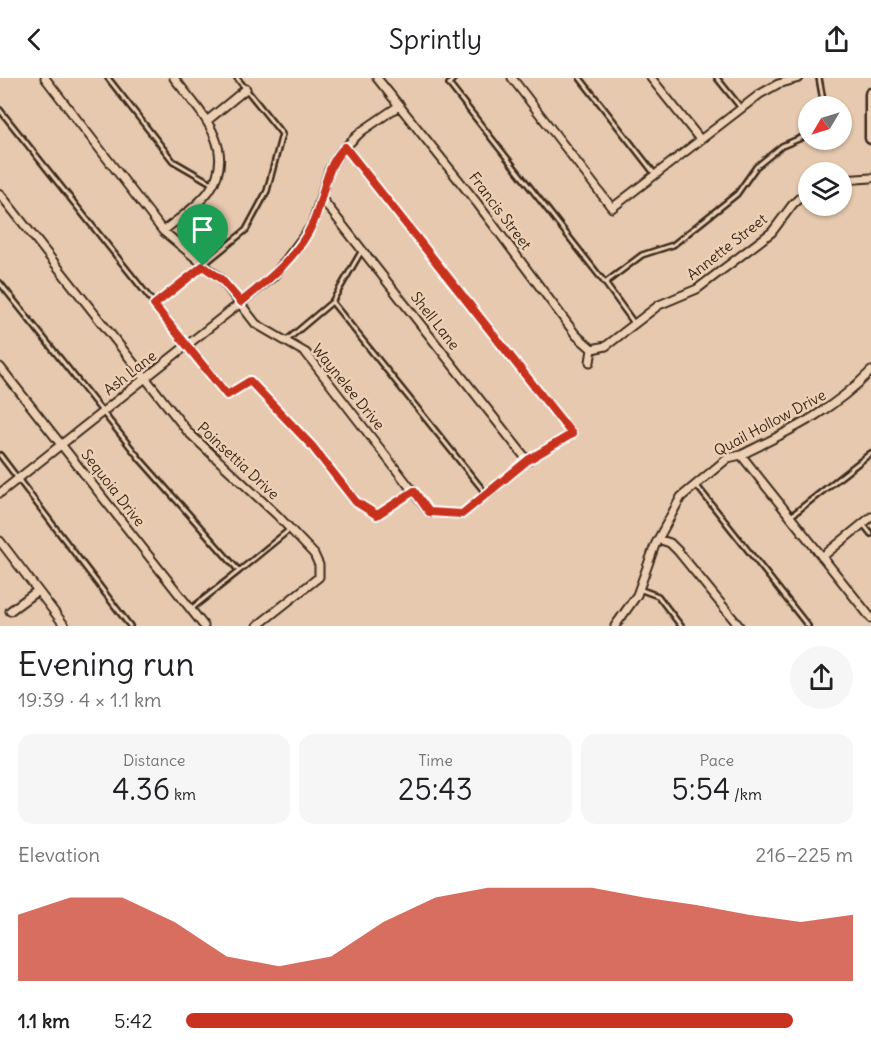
<!DOCTYPE html>
<meta charset="utf-8">
<style>
:root{--surface:#fff;--page:#f6f6f6;--text:#202124;--muted:#757577;--accent:#c8321e}
body{margin:0;font-family:Delius,sans-serif;background:var(--page);color:var(--text);height:100vh;display:flex;flex-direction:column;font-size:22px;white-space:nowrap}
*{box-sizing:border-box;margin:0}
p{font-size:20px;color:var(--muted)}
.icon{flex:none;width:33px;height:33px;fill:none;stroke:currentColor;stroke-width:2;stroke-linecap:round;stroke-linejoin:round}
.map{position:relative;height:548px;overflow:hidden}
.sheet{display:flex;flex-direction:column;background:var(--surface);flex:1}
.sheet>*{flex:none}
.needle{width:39px;rotate:232deg}
.fabs{position:absolute;left:798px;top:18px;display:grid;gap:12px}
.fabs a{display:grid;place-items:center;width:54px;height:54px;border-radius:50%;background:var(--surface);box-shadow:0 2px 4px #0004;font-size:30px}
.pin{position:absolute;display:grid;place-items:center;width:51px;height:51px;color:#fff;margin:-62px -26px;border-radius:50% 50% 50% 0;rotate:-45deg;box-shadow:0 0 6px #0007}
.pin .icon{rotate:45deg}
.round{display:grid;place-items:center;flex:none;width:63px;height:63px;border-radius:32px;background:var(--page)}
.head{display:flex;align-items:center;justify-content:space-between;height:102px;padding:0 18px}
h1{font-size:33px;font-weight:600;line-height:45px}
.stats{display:grid;grid-template-columns:repeat(3,1fr);gap:9px;height:102px;padding:6px 18px}
.stats div{display:grid;align-content:center;border-radius:15px;background:var(--page);text-align:center}
.stats b{font-size:30px;font-weight:600}
.stats small{font-size:16px;font-weight:400}
.stats p{font-size:16px}
.chart{height:168px;padding:12px 18px}
.chart p{display:flex;justify-content:space-between}
.chart svg{width:100%;height:108px;margin-top:6px;fill:var(--accent);opacity:.7}
ul{padding:0 18px;list-style:none;font-size:20px}
li{display:grid;grid-template-columns:96px 72px 1fr;align-items:center;height:45px}
li i{height:15px;border-radius:8px;background:var(--accent)}
header{display:flex;justify-content:space-between;align-items:center;height:78px;padding:0 18px;background:var(--surface);font-size:27px;font-weight:600}
.map>svg:first-child{display:block}
.lines{fill:none;stroke-linecap:round;stroke-linejoin:round}
.lane-casing{stroke:#3b2a1e;stroke-width:8}
.street-casing{stroke:#3b2a1e;stroke-width:11}
.primary-casing{stroke:#3b2a1e;stroke-width:15}
.lane{stroke:#edd0b4;stroke-width:3}
.street{stroke:#edd0b4;stroke-width:7}
.primary{stroke:#edd0b4;stroke-width:10}
.route-casing{stroke:#fff;stroke-width:12}
.route{stroke:#c8321e;stroke-width:8}
.labels{text-anchor:middle;stroke-width:5;stroke-linejoin:round;paint-order:stroke}
.street-label{font-size:15px;fill:#3b2a1e;stroke:#edd0b4}
</style>
<header><svg class="icon" aria-label="back" viewBox="0 0 24 24"><path d="M15 5l-7 7 7 7"/></svg>Sprintly<svg class="icon" aria-label="share" viewBox="0 0 24 24"><path d="M12 15V3M7 8l5-5 5 5M5 13v7h14v-7"/></svg></header>
<div class="map">
<svg width="871" height="548" viewBox="0 0 871 548">
<rect width="100%" height="100%" fill="#e6c9ae"/>
<filter id="ink" filterUnits="userSpaceOnUse"><feTurbulence type="fractalNoise" baseFrequency=".0167" numOctaves="2"/><feDisplacementMap in="SourceGraphic" scale="12" xChannelSelector="R" yChannelSelector="G"/><feConvolveMatrix kernelMatrix="1 2 1 2 8 2 1 2 1" color-interpolation-filters="sRGB"/></filter>
<g filter="url(#ink)">
<g class="lines">
<defs>
<path id="lane" d="M108,0L173,83L211,105
M454,0L449,6L605,205L642,177L673,167L737,116L756,89L782,68L808,57
M580,0L654,95
M717,0L741,30
M819,0L824,28
M0,32L227,317L250,303L312,368L356,424L377,437L412,414
M346,70L572,355L528,383L462,436L429,434
M0,205L140,381L239,493L191,531
M605,205L634,245
M332,224L487,417
M154,227L246,152L267,113L282,56L237,0
M287,262L332,224L361,174
M0,377L130,548
M697,408L808,548
M791,438L871,375
M863,446L871,456
M239,493L289,452
M639,511L658,518L681,548"/>
<path id="street" d="M45,0L163,153L221,201L256,246L306,275L429,434
M377,0L477,125L576,257L592,271L590,284
M512,0L612,130L760,16L778,6L799,0
M651,0L699,60
M208,42L246,11
M842,102L871,100
M0,116L188,354L277,437L314,476L319,487V499L257,548
M322,121L528,383
M163,153C178,141 197,129 209,113C239,71 199,32 174,0
M592,271L606,268L659,227L697,211L772,154L793,126L808,112
M0,289L204,548
M741,377L871,540
M0,415L273,199L312,147L329,92L340,74L362,53L400,27
M658,461L670,465L678,473L739,548
M0,463L65,548
M822,479L871,439
M10,533L37,513
M615,548L637,517L655,467L681,419L728,380L741,377C791,352 831,334 871,293"/>
<path id="primary" d="M871,16V60"/>
</defs>
<use href="#lane" class="lane-casing"/>
<use href="#street" class="street-casing"/>
<use href="#primary" class="primary-casing"/>
<use href="#lane" class="lane"/>
<use href="#street" class="street"/>
<use href="#primary" class="primary"/>
</g>
</g>
<g class="lines" filter="url(#ink)">
<defs>
<path id="route" d="M345,69L572,356L528,382L462,436L429,434L414,413L377,437L356,424L312,368L250,303L227,317L154,227L203,188L221,201L241,224C269,202 298,178 313,145C324,120 324,89 345,69Z"/>
</defs>
<use href="#route" class="route-casing"/>
<use href="#route" class="route"/>
</g>
<g class="labels">
<g class="street-label">
<text transform="translate(500 133) rotate(53)" y="5">Francis Street</text>
<text transform="translate(727 169) rotate(-38)" y="5">Annette Street</text>
<text transform="translate(435 243) rotate(52)" y="5">Shell Lane</text>
<text transform="translate(130 295) rotate(-38)" y="5">Ash Lane</text>
<text transform="translate(348 309) rotate(51)" y="5">Waynelee Drive</text>
<text transform="translate(770 345) rotate(-28)" y="5">Quail Hollow Drive</text>
<text transform="translate(238 383) rotate(43)" y="5">Poinsettia Drive</text>
<text transform="translate(113 410) rotate(52)" y="5">Sequoia Drive</text>
</g>
</g>
</svg>
<div class="fabs">
<a><svg class="needle" viewBox="-14 -14 28 28"><path d="M0-13l5 13h-10z" fill="#e53935"/><path d="M0 13l5-13h-10z" fill="#757577"/></svg></a>
<a><svg class="icon" aria-label="layers" viewBox="0 0 24 24"><path d="M12 4l9 5-9 5-9-5zM3 14l9 5 9-5"/></svg></a>
</div>
<div class="pin" style="left:203px;top:188px;background:#1e9e55"><svg class="icon" aria-label="arrive" viewBox="0 0 24 24"><path d="M6 21V4h12l-3 4 3 4H6"/></svg></div>
</div>
<section class="sheet">
<div class="head"><div><h1>Evening run</h1><p>19:39 · 4 × 1.1 km</p></div><a class="round"><svg class="icon" aria-label="share" viewBox="0 0 24 24"><path d="M12 15V3M7 8l5-5 5 5M5 13v7h14v-7"/></svg></a></div>
<div class="stats">
<div><p>Distance</p><b>4.36<small> km</small></b></div>
<div><p>Time</p><b>25:43</b></div>
<div><p>Pace</p><b>5:54<small> /km</small></b></div>
</div>
<div class="chart"><p><span>Elevation</span>216–225 m</p>
<svg viewBox="0 0 160 44" preserveAspectRatio="none"><path d="M0 44V17L10 10L20 10L30 20L40 34L50 38L60 34L70 20L80 10L90 6L100 6L110 6L120 10L130 13L140 17L150 20L160 17V44z"/></svg>
</div>
<ul>
<li><b>1.1 km</b>5:42<i style="width:91%"></i></li>
</ul>
</section>
